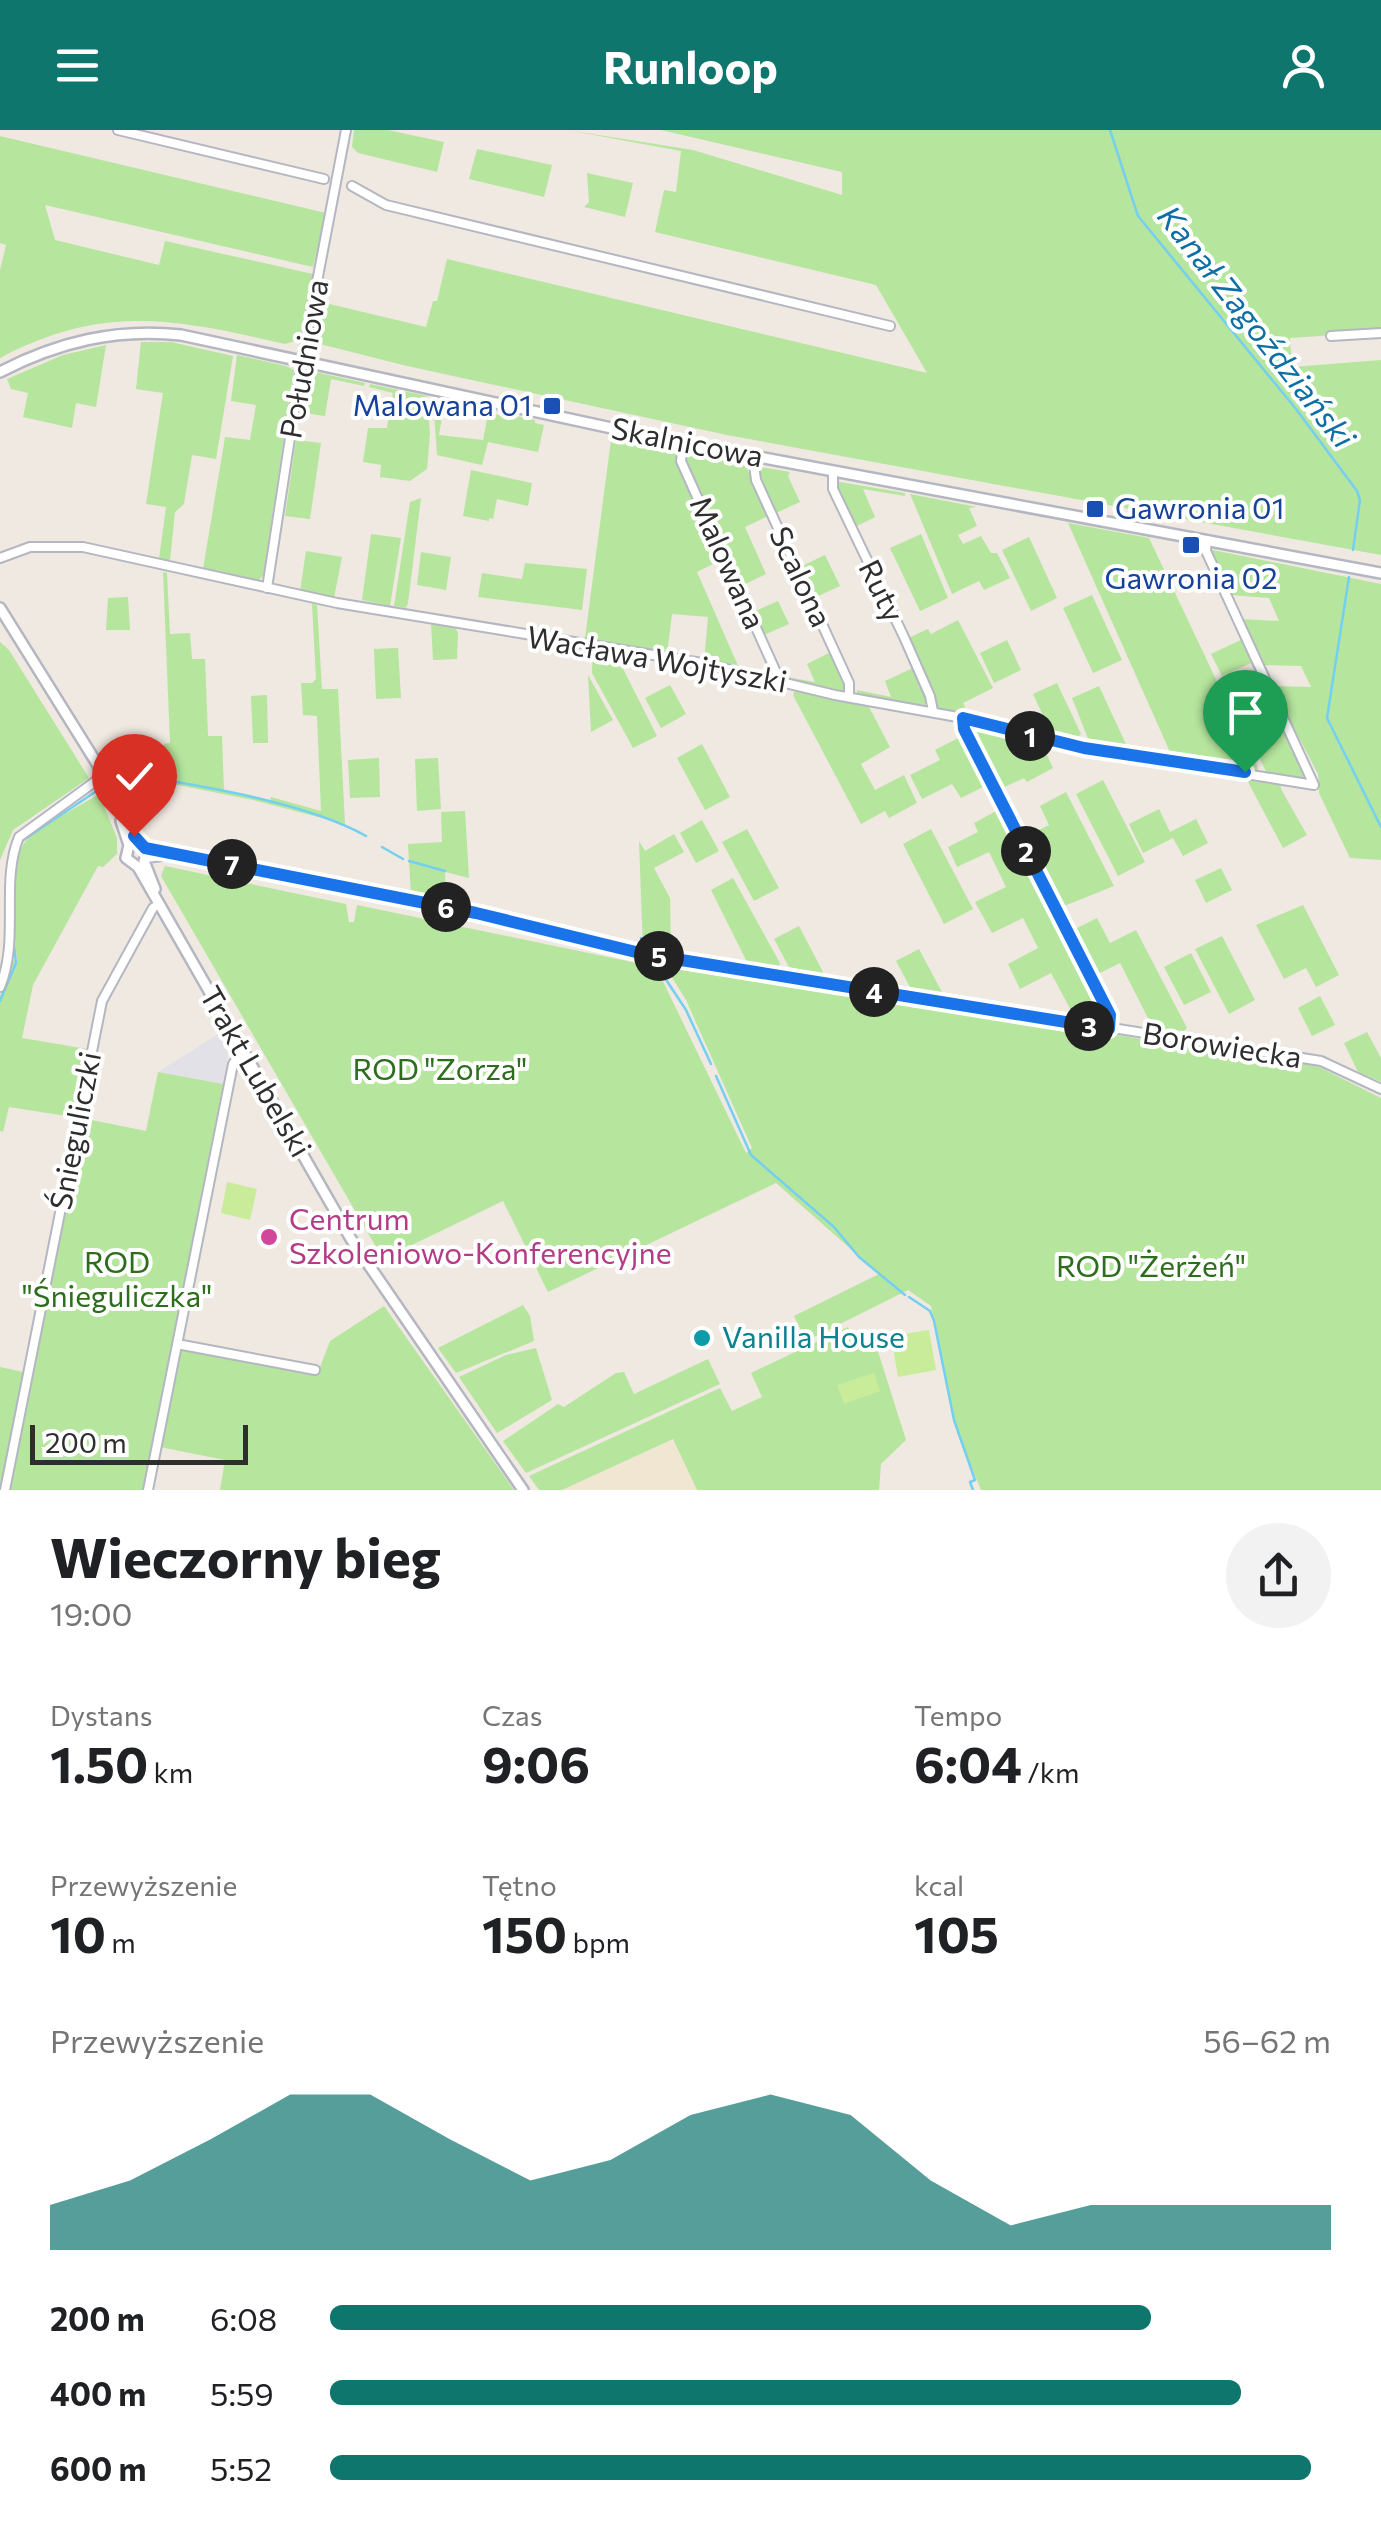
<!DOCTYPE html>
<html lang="pl">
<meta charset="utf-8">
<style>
:root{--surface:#fff;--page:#f2f2f2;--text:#202124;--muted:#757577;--accent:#0f766e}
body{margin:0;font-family:Commissioner,sans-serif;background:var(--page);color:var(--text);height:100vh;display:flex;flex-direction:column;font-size:38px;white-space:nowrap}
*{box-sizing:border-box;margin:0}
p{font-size:32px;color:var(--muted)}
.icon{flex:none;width:55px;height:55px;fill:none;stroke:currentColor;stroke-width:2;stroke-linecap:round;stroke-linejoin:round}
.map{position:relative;height:1360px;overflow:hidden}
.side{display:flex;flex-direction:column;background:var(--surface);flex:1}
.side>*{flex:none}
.scale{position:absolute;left:30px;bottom:25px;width:218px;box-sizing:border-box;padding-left:10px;border:5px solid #2e2e2e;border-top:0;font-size:28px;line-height:35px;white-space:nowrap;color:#2e2e2e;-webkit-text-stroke:8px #fff;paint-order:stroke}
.pin{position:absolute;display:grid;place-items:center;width:85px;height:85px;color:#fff;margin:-102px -42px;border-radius:50% 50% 50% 0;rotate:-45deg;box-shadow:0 0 10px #0007}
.pin .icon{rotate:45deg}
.km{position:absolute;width:50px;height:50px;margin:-25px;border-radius:50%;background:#222;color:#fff;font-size:28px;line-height:50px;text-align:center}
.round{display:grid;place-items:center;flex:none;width:105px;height:105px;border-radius:52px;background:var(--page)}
.head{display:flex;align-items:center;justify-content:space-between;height:170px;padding:0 50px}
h1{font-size:55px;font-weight:700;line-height:75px}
.stats{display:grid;grid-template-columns:repeat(3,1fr);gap:15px;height:170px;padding:10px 50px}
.stats div{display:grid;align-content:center}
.stats b{font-size:50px;font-weight:700}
.stats small{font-size:28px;font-weight:400}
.stats p{font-size:28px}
.chart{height:280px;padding:20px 50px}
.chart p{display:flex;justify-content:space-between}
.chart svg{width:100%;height:180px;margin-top:10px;fill:var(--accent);opacity:.7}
ul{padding:0 50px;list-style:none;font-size:32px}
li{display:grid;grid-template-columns:160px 120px 1fr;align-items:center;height:75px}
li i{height:25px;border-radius:12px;background:var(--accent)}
header{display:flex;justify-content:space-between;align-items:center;height:130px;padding:0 50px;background:var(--accent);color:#fff;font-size:45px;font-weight:700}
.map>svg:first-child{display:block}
.industrial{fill:#e3e1e8}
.education{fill:#f0e6d1}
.green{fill:#b6e59e}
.pitch{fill:#c9ec9a}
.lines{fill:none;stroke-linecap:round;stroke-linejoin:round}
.stream{stroke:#75cff0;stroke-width:2.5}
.minor-casing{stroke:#b4b7c1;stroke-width:12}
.tertiary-casing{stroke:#b4b7c1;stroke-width:14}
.minor{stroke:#fff;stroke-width:8}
.tertiary{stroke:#fff;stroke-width:9}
.route-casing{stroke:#fff;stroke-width:20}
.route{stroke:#1a73e8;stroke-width:12}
.transit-dot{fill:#1a4fb4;stroke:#fff;stroke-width:4}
.hotel-dot{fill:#d1479c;stroke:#fff;stroke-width:4}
.culture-dot{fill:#0f9aa8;stroke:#fff;stroke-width:4}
.labels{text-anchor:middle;stroke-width:8;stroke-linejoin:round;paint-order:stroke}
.street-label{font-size:30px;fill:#2e2e2e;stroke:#fff}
.transit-label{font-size:30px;fill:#164399;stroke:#fff;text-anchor:end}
.park-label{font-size:30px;fill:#2c6e1b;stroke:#fff}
.hotel-label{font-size:30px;fill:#b23c85;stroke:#fff;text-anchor:start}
.culture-label{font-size:30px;fill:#0d838f;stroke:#fff;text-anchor:start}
.water-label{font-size:32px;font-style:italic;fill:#0d6fa3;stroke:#fff}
</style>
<header><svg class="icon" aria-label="menu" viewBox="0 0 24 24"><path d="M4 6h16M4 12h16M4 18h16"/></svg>Runloop<svg class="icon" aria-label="person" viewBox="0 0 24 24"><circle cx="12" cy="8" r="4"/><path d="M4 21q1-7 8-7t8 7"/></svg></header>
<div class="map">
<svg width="1381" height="1360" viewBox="0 0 1381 1360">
<rect width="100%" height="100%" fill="#efe9e1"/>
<path class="industrial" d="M221,902L229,919L223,954L158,942Z"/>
<path class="education" d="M673,1309L697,1360H562Z"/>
<path class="green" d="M354,0H388L444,12L437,42L358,23L352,17Z
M567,0L693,20L842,65V42L661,0H1381V202L1290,208L1292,237L1381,230V425L727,305L407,236L312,212L321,172L426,197L433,171H437L447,129L927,243L876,155L655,102L664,60L676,62L681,21Z
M0,6L326,83L313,137L45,75L55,110L159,135L165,111L313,144L299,210L285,214C176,189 104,173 0,228V140L6,115L0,113Z
M477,19L552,35L544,67L469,49Z
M587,43L633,53L625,87L584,77L589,72Z
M141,212H171L233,226L216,329L192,325L184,374L175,382L170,431L159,429L166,377L146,374L163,263L136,259Z
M106,215L96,277L76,273L72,298L23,287L28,263L11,259L7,249L63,225Z
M237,225L286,236L294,240L263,446L259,450L203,439L225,307L250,310L256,275L231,271Z
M315,242L365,253L364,256L331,249L325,286L297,282L303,243Z
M370,254L427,266L430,304L427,339L410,351L380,347L381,335L363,332L368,298H387L393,263L369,257Z
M433,268L471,276V279L444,274L439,305L483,310L488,284L475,280V277L501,286L502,283L535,290V293L544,295L538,322L488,312L482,335L437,325Z
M296,310L321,313L310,389L285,386Z
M611,310L678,323L676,330L721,430L697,442L739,538L704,531L708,487L672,484L667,524L585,508Z
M684,323L748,335V341L768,386L745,397L766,444L741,456L687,339Z
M755,336L790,342L788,346L800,372L776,383L758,350Z
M471,340L532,353L528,376L497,369L493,389L489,388V391L463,386Z
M834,351L905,363V366L863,359L875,387L853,398Z
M910,364L977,377L969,378L977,396L958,405L963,414L981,406L991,423H997L1010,448L984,460L979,451L952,464Z
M421,368L408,473L406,478L394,476L410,372Z
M1068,393L1149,408L1258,638L1256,642L1174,631Z
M371,404L401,408L390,476L362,470Z
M921,404L948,468L920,481L890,418Z
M1029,407L1057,468L1031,481L1002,420Z
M1208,419L1381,454V730L1350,728L1319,663L1318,644L1272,556L1311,557L1301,536L1262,535L1240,489L1279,491L1269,468L1230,465Z
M306,421L342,427L334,468L300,461Z
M421,422L451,427L446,460L417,455Z
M825,425L840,456L814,468L800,437Z
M525,433L587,439L582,480L478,467L482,443L522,449Z
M163,442L167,443L170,504L190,503L192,529H205L208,606H222L224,660L270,672L271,667L321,681L317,586L303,585L301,553H312L316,549L312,474L317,475L322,559H338L345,694L253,670L132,646L119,648L117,652L110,643L136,640L162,644L164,614L170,613Z
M1092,465L1122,530L1093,543L1063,478Z
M128,467L130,500H106L108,468Z
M778,471L789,494L764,505L753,482Z
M958,490L993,558L963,573L969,586L938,580L906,509L928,499L931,504Z
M431,493L455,497L458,503L457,529L433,530Z
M1245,508L1256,531L1222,546L1211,524Z
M1007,510L1021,540L994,553L980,523Z
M0,512L9,520L89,648L13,700L0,730Z
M398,518L401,568L376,569L374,519Z
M593,518L614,521L657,606L633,618L592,543Z
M831,522L847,556L841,563L782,548L781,546L815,552L807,534Z
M915,537L927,564L925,575L857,565V560L891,567L885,551Z
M588,545L613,590L591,602Z
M1057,553L1081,604L1072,613L1054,609L1033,564Z
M670,555L686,584L661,598L645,568Z
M1099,556L1130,623L1092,618C1085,602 1079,585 1072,568Z
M801,559L869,577L890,617L861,634L875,660L904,645L917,673L889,688L885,681L861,694L793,565L795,560Z
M267,565L268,613H253L251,566Z
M969,592L1041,612L1053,638L1027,652L1024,648L998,660L968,600Z
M1285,593L1310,652L1267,644L1251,609Z
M962,606L987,655L961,668L952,654L922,669L910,645L940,630L935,620Z
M702,614L730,667L705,680L677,628Z
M379,628L380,667L350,668L348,630Z
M438,628L441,679L417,681L415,629Z
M1251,646L1281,652V659L1307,705L1283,718L1248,652Z
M1103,650L1145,732L1118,746L1076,664Z
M1066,662L1114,756L1059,778L1023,708L1049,695L1040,676Z
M99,664L117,708V724L103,737L98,736L33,855L22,908L87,919L73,987L9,977L3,1002L0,1001V866L11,831L17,830C14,799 5,738 25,712C35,699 83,674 99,664Z
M1000,679L1106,886L1103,890L1074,886L1051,843L1020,859L1008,834L1038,818L1023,788L992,803L975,772L1006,757L989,722L957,737L948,717L978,702L974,693Z
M1159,679L1170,702L1196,689L1208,713L1183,726L1173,708L1143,723L1129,694Z
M465,681L469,748L445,742L446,772L411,765L408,714L442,712L441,682Z
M702,690L719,721L696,733L680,703Z
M747,699L779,758L754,771L722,712Z
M931,699L973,779L944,794L903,714Z
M674,704L684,722L654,738L670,768L671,822L643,820L639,711L645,721Z
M165,736L346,774L349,792H354L357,775L656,837L746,1023L752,1018L686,870L668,841V833L1179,915L1271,927L1319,937L1381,968V1360H981L957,1302L931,1176L908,1160L806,1211L794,1186L879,1144L776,1053L548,1162L503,1071L383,1129L161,746Z
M1221,738L1232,760L1206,773L1195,750Z
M733,748L780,833L778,841L754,838L748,834L711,760Z
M1303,775L1339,845L1316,857L1306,838L1284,849L1256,795Z
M1097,788L1110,813L1136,800L1187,898L1184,901L1153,898L1120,833L1094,846L1071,801Z
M799,796L824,844L789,837L774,809Z
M1222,806L1255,870L1229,884L1195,819Z
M919,819L943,864L911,859L896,831Z
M1191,823L1211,862L1184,875L1164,837Z
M1320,866L1335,895L1312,906L1298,878Z
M1367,902L1381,928V952L1358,942L1344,913Z
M158,942L223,954L143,1360H9L82,988L146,1001Z
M523,1175L530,1186L534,1211L456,1243L438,1218Z
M384,1176L514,1360H220L225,1330L160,1317L180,1219L317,1245L330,1211Z
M848,1197L859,1220L875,1212L906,1310L881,1334L879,1360H697L673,1309L562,1360H539L529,1346L720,1258L732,1281L762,1267L751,1243Z
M536,1218L552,1270L497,1303L459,1247L506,1225Z
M708,1229L720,1254L526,1343L503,1311L558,1274L564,1277L616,1243L624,1242L634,1264Z
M0,1237L23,1242L0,1360Z"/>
<path class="pitch" d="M227,1052L257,1059L250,1090L221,1083Z
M929,1200L936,1240L898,1247L891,1206Z
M874,1243L880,1261L844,1274L837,1255Z"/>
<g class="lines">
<path class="stream" d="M1110,0L1138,86L1296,279L1357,361L1360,370L1353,420
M1349,447L1327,588L1381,697
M121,647L135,645C202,656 308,673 366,706
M22,711L95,662
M382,717L403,729
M409,731L445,741
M641,808L648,819
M657,836L686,880L711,934
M0,871L16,833L13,807
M716,946L751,1025L834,1097L859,1127L905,1165
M909,1167L930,1181L934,1191L954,1290L975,1350L970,1352L973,1360"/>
<defs>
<path id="minor" d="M118,0L324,49
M352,56L386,75L890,196
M1331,206L1381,203
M683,313L681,331L685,340L780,551
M753,327L756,350L849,553V567
M833,341V359L904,507L930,566L933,581
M0,428L30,417H83L337,473L702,533L835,565L963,588L1084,618L1314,655L1206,421L1207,410
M267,458L302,230L346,0
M963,588L964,599L1110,885L1109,899
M145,718L476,783L644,824L1321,931L1381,959
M146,728L171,725
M0,857C20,809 0,752 19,707L104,645
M177,1214L315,1240
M5,1360L102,871L153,778L159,774
M148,1360L233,934L243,920"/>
<path id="tertiary" d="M0,242C58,212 116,198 181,205L667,310L1381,443
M0,478L104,645L137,713L145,717L147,724L144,731L155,759
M123,686L121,691L129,715L126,728L138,737L351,1109L523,1360"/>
</defs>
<use href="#minor" class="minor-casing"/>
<use href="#tertiary" class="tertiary-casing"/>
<use href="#minor" class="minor"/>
<use href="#tertiary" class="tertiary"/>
</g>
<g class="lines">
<defs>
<path id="route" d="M134,706L145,718L476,783L644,824L1109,899L1110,885L964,599L963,588L1084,618L1245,642"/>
</defs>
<use href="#route" class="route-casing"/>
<use href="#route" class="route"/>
</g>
<g class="transit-dot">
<rect x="542" y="266" width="20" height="20" rx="5"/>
<rect x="1085" y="369" width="20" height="20" rx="5"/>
<rect x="1181" y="405" width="20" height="20" rx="5"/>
</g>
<circle class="hotel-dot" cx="269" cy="1107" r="10"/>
<circle class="culture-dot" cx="702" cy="1208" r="10"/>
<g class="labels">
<g class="street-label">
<text transform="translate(305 229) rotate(-80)" y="10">Południowa</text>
<text transform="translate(687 313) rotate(11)" y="10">Skalnicowa</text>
<text transform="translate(727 433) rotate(66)" y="10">Malowana</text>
<text transform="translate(800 447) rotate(65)" y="10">Scalona</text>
<text transform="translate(881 461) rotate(64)" y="10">Ruty</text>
<text transform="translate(657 530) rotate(10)" y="10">Wacława Wojtyszki</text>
<text transform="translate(1222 916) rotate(9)" y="10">Borowiecka</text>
<text transform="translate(255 942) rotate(60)" y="10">Trakt Lubelski</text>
<text transform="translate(76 1001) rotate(-79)" y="10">Śnieguliczki</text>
</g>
<g class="transit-label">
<text x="532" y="286">Malowana 01</text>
<text x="1115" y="389" text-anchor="start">Gawronia 01</text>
<text x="1191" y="459" text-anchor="middle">Gawronia 02</text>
</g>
<g class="park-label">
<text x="440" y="950">ROD "Zorza"</text>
<text x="117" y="1143">ROD<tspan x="117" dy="34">"Śnieguliczka"</tspan></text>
<text x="1151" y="1147">ROD "Żerżeń"</text>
</g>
<g class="hotel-label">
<text x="289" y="1100">Centrum<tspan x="289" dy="34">Szkoleniowo-Konferencyjne</tspan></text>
</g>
<g class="culture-label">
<text x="722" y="1218">Vanilla House</text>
</g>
<g class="water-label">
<text transform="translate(1256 197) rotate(52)" y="11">Kanał Zagoździański</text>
</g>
</g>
</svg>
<div class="scale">200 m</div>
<div class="pin" style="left:1245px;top:642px;background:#1e9e55"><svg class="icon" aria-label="arrive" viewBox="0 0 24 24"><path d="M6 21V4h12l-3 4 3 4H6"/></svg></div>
<div class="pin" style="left:134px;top:706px;background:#d93025"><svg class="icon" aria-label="check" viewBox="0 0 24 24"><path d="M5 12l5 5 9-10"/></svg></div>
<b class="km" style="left:1030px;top:606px">1</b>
<b class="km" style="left:1026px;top:721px">2</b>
<b class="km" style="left:1089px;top:896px">3</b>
<b class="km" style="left:874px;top:862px">4</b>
<b class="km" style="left:659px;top:826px">5</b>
<b class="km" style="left:446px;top:777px">6</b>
<b class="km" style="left:232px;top:734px">7</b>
</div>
<section class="side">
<div class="head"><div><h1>Wieczorny bieg</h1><p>19:00</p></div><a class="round"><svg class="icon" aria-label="share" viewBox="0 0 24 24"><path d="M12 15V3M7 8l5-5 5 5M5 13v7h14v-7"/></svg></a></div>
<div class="stats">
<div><p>Dystans</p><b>1.50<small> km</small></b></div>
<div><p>Czas</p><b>9:06</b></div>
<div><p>Tempo</p><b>6:04<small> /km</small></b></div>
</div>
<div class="stats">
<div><p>Przewyższenie</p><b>10<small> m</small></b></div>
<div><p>Tętno</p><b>150<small> bpm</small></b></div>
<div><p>kcal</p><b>105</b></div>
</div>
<div class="chart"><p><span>Przewyższenie</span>56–62 m</p>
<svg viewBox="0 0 160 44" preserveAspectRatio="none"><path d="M0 44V33L10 27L20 17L30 6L40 6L50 17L60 27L70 22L80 11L90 6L100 11L110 27L120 38L130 33L140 33L150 33L160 33V44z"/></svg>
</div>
<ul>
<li><b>200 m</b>6:08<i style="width:82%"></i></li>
<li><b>400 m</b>5:59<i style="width:91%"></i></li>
<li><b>600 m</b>5:52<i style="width:98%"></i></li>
</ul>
</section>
